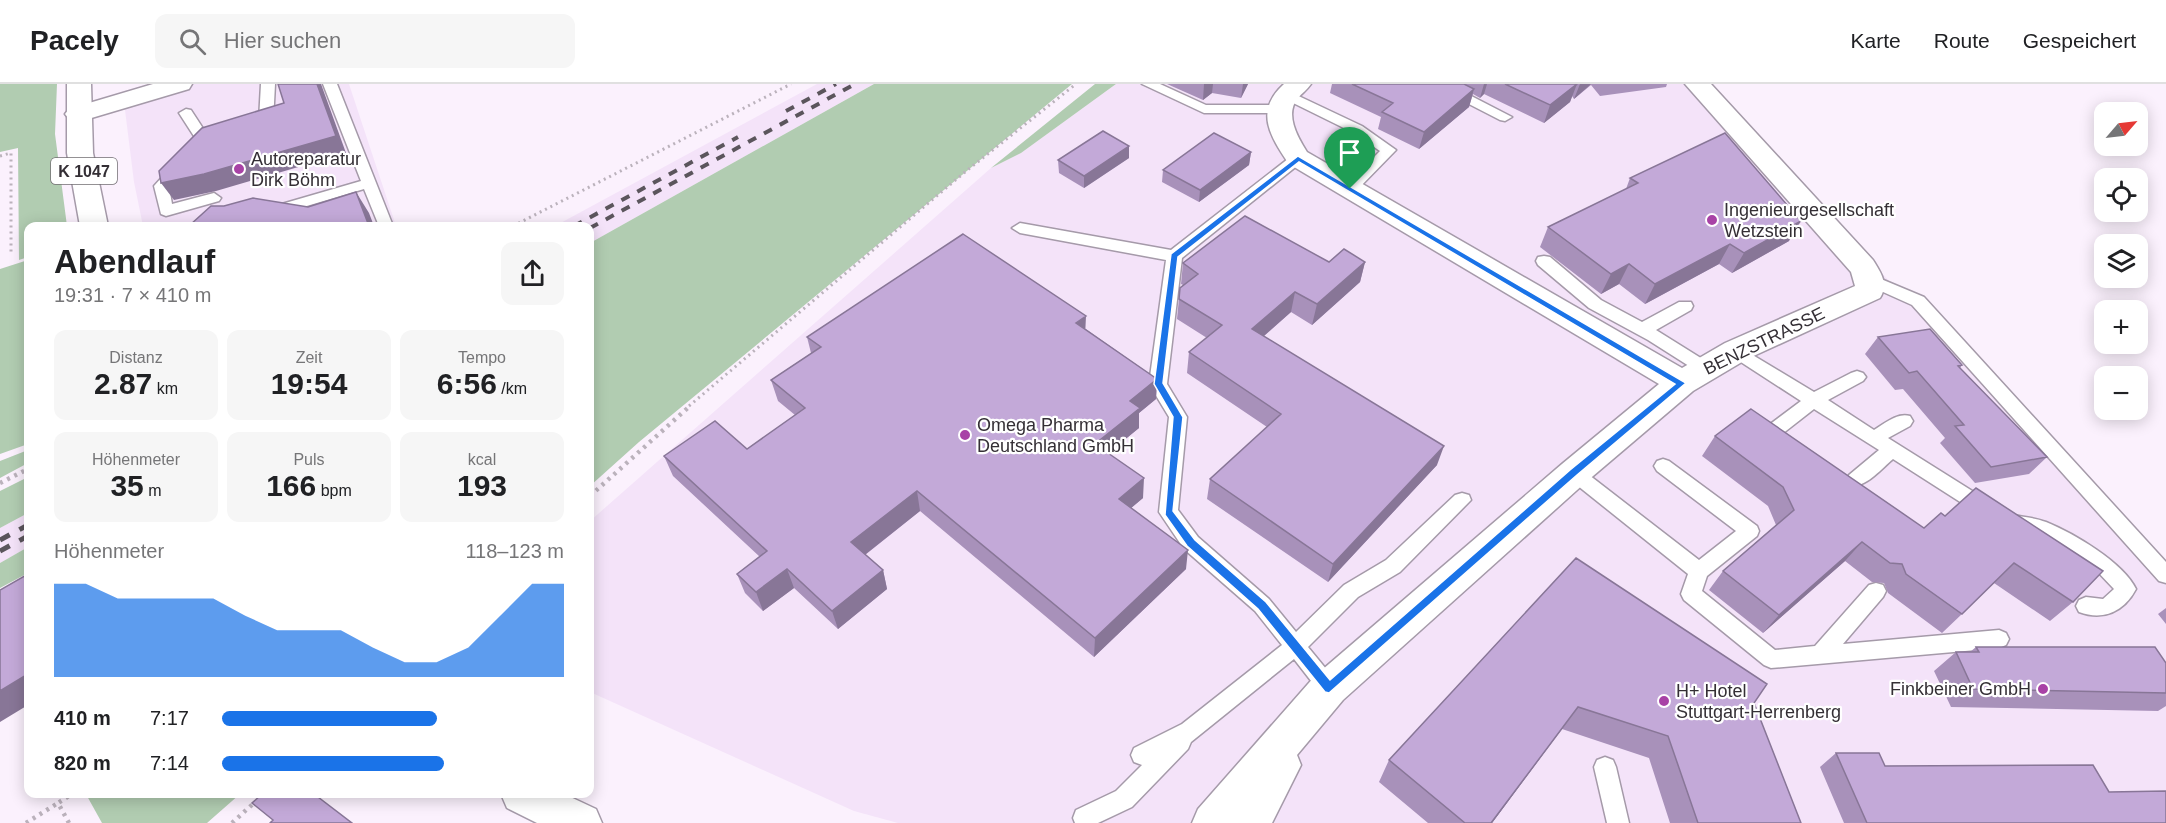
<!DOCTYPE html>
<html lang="de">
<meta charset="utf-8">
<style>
:root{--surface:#fff;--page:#f6f6f6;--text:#202124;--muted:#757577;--line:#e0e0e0;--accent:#1a73e8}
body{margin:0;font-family:Arial,sans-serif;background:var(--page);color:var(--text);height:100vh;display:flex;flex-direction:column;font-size:22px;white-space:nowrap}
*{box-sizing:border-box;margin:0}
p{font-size:20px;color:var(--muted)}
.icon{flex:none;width:33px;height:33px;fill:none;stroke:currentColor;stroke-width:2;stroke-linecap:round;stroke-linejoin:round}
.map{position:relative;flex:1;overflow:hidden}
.panel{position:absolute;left:24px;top:138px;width:570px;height:576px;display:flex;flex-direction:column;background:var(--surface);border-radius:12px;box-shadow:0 3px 15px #0003}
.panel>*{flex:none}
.needle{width:39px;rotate:62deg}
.tools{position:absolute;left:2094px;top:18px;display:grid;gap:12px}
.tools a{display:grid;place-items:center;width:54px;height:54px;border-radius:12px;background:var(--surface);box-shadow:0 3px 15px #0003;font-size:30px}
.pin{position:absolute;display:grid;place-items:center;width:51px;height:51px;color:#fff;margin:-62px -26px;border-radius:50% 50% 50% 0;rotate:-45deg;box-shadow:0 0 6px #0007}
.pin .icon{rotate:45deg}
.round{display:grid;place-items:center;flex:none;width:63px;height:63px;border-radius:12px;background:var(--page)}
.summary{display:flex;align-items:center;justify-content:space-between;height:102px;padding:0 30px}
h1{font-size:33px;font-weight:600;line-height:45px}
.figures{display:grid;grid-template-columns:repeat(3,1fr);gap:9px;height:102px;padding:6px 30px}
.figures div{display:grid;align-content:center;border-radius:12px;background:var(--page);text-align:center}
.figures b{font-size:30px;font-weight:600}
.figures small{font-size:16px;font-weight:400}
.figures p{font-size:16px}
.chart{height:168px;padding:12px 30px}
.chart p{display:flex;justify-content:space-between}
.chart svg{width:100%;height:108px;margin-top:6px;fill:var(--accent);opacity:.7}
ul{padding:0 30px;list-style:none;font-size:20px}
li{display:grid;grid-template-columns:96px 72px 1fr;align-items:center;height:45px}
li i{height:15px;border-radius:8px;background:var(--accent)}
header{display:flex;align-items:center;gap:36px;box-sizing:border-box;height:84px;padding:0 30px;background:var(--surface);border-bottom:2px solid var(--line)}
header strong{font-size:28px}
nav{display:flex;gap:33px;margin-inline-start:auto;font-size:21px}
.search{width:420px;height:54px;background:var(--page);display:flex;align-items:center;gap:15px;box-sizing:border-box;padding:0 21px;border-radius:12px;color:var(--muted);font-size:22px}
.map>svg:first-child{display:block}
.built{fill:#f4e3f9}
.green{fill:#b1ccb1}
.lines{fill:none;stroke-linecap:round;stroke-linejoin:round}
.service-casing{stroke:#a59aa9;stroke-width:3}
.minor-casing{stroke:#a59aa9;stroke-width:3}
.primary-casing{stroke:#a59aa9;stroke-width:3}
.path-far1{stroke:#bbb2bc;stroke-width:3;stroke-dasharray:2 4;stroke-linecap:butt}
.path{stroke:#bbb2bc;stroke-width:4.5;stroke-dasharray:3 5;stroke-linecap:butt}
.service{fill:#fff;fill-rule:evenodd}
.minor{fill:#fff;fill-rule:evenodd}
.primary{fill:#fff;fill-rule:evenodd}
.rail-far1{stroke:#5b555c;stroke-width:4;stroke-dasharray:9 9;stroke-linecap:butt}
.rail{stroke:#5b555c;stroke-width:5;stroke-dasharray:11 11;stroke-linecap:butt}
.wall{fill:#a891ba}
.shaded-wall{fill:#887697}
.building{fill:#c3a9d8;stroke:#887697;stroke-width:1.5}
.route{fill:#1a73e8;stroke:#fff;stroke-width:1.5;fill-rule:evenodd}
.poi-dot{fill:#a842a6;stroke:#fff;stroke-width:2}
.labels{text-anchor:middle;stroke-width:4.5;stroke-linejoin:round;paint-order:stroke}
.shield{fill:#fff;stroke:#716d72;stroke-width:1.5}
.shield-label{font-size:16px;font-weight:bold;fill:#342f35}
.poi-label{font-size:18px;fill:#342f35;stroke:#fff;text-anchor:start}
.street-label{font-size:18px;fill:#342f35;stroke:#fff}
</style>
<header>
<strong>Pacely</strong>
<div class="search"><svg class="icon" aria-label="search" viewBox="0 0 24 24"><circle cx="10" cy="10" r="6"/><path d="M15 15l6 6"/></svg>Hier suchen</div>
<nav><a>Karte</a><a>Route</a><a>Gespeichert</a></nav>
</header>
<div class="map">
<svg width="2166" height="739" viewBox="0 0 2166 739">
<rect width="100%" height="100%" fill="#fbf1fd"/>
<path class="built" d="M155,0H349L396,142H143L134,98L123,10Z
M817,0H874L590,159V142H555Z
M1116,0H1709L2166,500V739H898L854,727L590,608V437L991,84L1021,69Z
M28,429V463L0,479V444Z"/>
<path class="green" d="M0,0H57L55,50L67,142H28V173L19,176L18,64L0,68Z
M874,0H1072L639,358L590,402V159Z
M1095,0H1116L1021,69L991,84Z
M28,176V360L0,370V185Z
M28,366V379L0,394V377Z
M28,393V429L0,444V407Z
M28,463V489L0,504V479Z
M90,710H240L207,739H102L87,712Z"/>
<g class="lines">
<defs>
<path id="service" d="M261,0H275L273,38L271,41L258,44L251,40L259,36Z
M323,0H337L393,142H379L364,105L273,132L266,127L268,124L361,97Z
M1142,0H1160L1206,21H1280L1287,25L1280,29H1204Z
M1430,0H1448L1512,33L1505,37L1500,36Z
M1288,7L1362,42L1396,66L1355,108H1345L1343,105L1345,102L1380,67L1352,48L1283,14L1281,11Z
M186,25L191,26L208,52L223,50L225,53L223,56L204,61L199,60L179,29Z
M1298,70L1305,74L1303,77L1182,174L1167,300L1187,333L1178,426L1198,453L1269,515L1296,548L1344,501L1386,476L1455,411L1462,409L1469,411L1471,416L1400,488L1358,513L1308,563L1336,597L1339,604L1336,611L1329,613L1322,611L1294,575L1191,658L1188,665L1132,723L1098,739H1075L1073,734L1076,726L1116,707L1142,681L1134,678L1131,671L1134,664L1182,640L1282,561L1255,527L1184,465L1159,428L1169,333L1149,300L1166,176L1020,149L1012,144L1020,139L1171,166L1293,71Z
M178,79L185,84L169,103L172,120L214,109L221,114L219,117L166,132L161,130L154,102L173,81Z
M1544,172L1550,173L1601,216L1642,238L1679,218H1691L1693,222L1691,226L1656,246L1712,281L1714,285L1712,289L1706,291L1700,289L1648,256L1589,224L1538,181L1536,177L1538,173Z
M1869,190L1924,213L2166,478V499L2159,497L1912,221L1863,199L1861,195L1863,191Z
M1736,261L1814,308L1851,289L1857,287L1863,289L1866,293L1863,297L1828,316L1874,346C1885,339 1898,328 1910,332L1913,337L1910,342L1888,354L1993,420L1995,425L1993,430L1986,433L1979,430L1893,375C1881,385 1864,406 1849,401L1846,396L1849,391L1879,366L1814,325L1777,354L1771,356L1765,354L1762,349L1765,344L1801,317L1730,271L1728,267L1730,263Z
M1663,375L1669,377L1757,442L1759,447L1757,452L1707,492L1702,507L1775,566L1815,562L1869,501L1876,499L1883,501L1886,507L1883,513L1843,560L1999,546L2006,549L2009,555L2006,561L1999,564L1771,584L1764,581L1684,516L1681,510L1688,490L1568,394L1565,389L1568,384L1574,382L1580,384L1699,476L1736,447L1657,387L1654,382L1657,377Z
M2013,431C2024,433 2036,434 2046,438C2073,449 2123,478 2136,505C2124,528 2103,537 2079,528L2076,522L2079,516L2086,513L2103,515L2114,505L2095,485L2037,451L2006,444L2004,439L2006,434Z
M1605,673L1613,676L1616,683L1629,739H1607L1594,683L1597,676Z"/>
<path id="minor" d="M153,0H192L189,5L78,38L69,35L65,30L69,25Z
M1284,0H1311C1307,6 1302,9 1298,14C1284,30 1298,54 1307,68L1682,284L1725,259L1855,202L1851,188L1685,0H1711L1873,176C1881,189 1889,200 1880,214L1747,275L1693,307L1586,398L1343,616L1297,671L1301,681L1272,739H1192L1198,725L1315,592L1562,380L1659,300L1289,80C1270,52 1254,27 1284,0Z"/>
<path id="primary" d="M67,0H91L93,69L108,142H80L67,69Z
M501,710H564L596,725L602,739H537L507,724Z"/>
</defs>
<use href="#service" class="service-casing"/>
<use href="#minor" class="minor-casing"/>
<use href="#primary" class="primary-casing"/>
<path class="path-far1" d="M0,72L11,69V168
M513,142L791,0
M689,322L965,88L1076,0"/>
<path class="path" d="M0,399L28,385
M590,412L691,321
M26,739L58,719
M69,739L58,719L72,710
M232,739L255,718"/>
<use href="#service" class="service"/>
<use href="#minor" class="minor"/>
<use href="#primary" class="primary"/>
<path class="rail-far1" d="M786,27L836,0
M574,142L738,53
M590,144L855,0"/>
<path class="rail" d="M0,456L28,441
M0,467L28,452"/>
</g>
<path class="wall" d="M1167,0H1248L1241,14L1212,9L1203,16Z
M1332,0H1667L1666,3L1600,12L1591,1L1574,15L1572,12L1570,18L1544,39L1484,10L1480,14L1473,10L1469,23L1419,65L1378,45L1381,33L1330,9Z
M1251,68L1249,81L1199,118L1162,98L1163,86Z
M1129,74L1084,104L1059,89L1058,76Z
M1630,94L1789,157L1732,189L1719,180L1645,220L1619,200L1601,210L1540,163L1548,143L1626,105Z
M1365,178L1360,198L1312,241L1291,228L1264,252L1437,381L1328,498L1207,415L1210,395L1267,343L1187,289L1189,268L1207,254L1177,235L1180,204L1183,201L1181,200L1183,179Z
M1086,245L1157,295L1156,315L1139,329V344L1108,369L1143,414L1131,424L1186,485L1094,573L920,427L865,471L883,486L887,505L838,545L794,504L763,527L745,509L737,490L760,473L673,392L664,372L747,365L795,331L778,317L771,296L811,269L807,253Z
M1878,253L1962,281L1960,284L2047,373L2029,390L1975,399L1940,359L1945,354L1903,305L1895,306L1865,270Z
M1715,352L1924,444L1941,429L2073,518L2050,537L1994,499L1962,530L1942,549L1888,509L1884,499L1872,498L1845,477L1763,549L1709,506L1723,487L1776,441L1768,422L1702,372Z
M1576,474L1754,619L1801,739H1670L1649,674L1562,645L1492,739H1428L1379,698L1389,676Z
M2166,524V540L2158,530Z
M1976,563L2166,579V622L2158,627L1951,623L1934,587L1956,568H1970Z
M1836,669L1885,682L2109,708L2166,739H1844L1820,683Z"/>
<path class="shaded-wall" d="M317,0H321L346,69L216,107L174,116L161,99Z
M1204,0H1213L1212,9L1203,16Z
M1243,0H1248L1241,14Z
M1484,0H1487L1484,10L1480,14Z
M1577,0L1570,18L1544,39L1550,21Z
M1580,0H1591L1574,15Z
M1474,5L1469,23L1419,65L1424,48Z
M1129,62V74L1084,104V92Z
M1251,68L1249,81L1199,118L1200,106Z
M356,108L369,129L374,142H369Z
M1801,137L1789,157L1732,189L1744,169Z
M1730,160L1719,180L1645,220L1655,200Z
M1365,178L1360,198L1312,241L1317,220Z
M1629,180L1619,200L1601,210L1611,190Z
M1295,208L1291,228L1249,265L1252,245Z
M1086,232L1085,253L1076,239Z
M1157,295L1156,315L1139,329V344L1095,380V360L1130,317Z
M1444,362L1437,381L1328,498L1333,480Z
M1144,394L1143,414L1118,435L1119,415Z
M917,407L920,427L857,477L851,458Z
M1862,458L1845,477L1763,549L1779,531Z
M1188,466L1186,485L1094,573L1095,554Z
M787,485L794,504L763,527L756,508Z
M883,486L887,505L838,545L832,527Z
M28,590V621L0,638V607Z
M1578,623L1492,739H1491Z"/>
<path class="building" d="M278,0H317L336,52L204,90L161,99L159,87L202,44L284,19Z
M1352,0H1464L1474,5L1424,48L1382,28L1393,19Z
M1505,0H1577L1550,21Z
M1103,47L1129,62L1084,92L1058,76Z
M1214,49L1251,68L1200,106L1163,86Z
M1725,49L1801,137L1744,169L1730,160L1655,200L1629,180L1611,190L1548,143L1638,99L1630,94Z
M356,108L369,142H191L190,141L211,122H224L253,114L308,123Z
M1245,132L1329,178L1344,165L1365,178L1317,220L1295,208L1252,245L1444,362L1333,480L1210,395L1281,330L1189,268L1222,241L1179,215L1180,204L1198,190L1183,179Z
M963,150L1086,232L1076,239L1157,295L1130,317L1140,324L1095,360L1144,394L1119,415L1188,466L1095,554L917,407L851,458L883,486L832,527L787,485L756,508L737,490L767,467L664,372L715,337L747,365L805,324L771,296L821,263L807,253Z
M1930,245L1962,281L1958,282L2047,373L1991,383L1955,342L1964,341L1917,287L1909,289L1878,253Z
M1751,325L1924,444L1941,429L1945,432L1976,404L2103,487L2073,518L2014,479L1962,530L1906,490L1902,480L1890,479L1862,458L1779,531L1723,487L1794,426L1783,403L1715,352Z
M1576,474L1767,600L1754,619L1801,739H1698L1668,652L1578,623L1491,739H1465L1389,676Z
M28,490V590L0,607V506Z
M1976,563H2155L2166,579V609L1973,605L1956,568H1979Z
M1836,669H1879L1885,682L2093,681L2109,708L2166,707V739H1867Z
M262,710H314L352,739H270L273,736L252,719Z"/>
<path class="route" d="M1298,72L1686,299L1577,391L1329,609L1325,608L1258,525L1187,462L1165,431L1173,333L1154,300L1171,170ZM1299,78L1675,300L1570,386L1330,596L1266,518L1195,456L1173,427L1183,333L1163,299L1178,173Z"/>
<g class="poi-dot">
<circle cx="239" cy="85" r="6"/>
<circle cx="1712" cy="136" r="6"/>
<circle cx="965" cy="351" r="6"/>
<circle cx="2043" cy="605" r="6"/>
<circle cx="1664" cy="617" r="6"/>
</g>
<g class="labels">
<rect class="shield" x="51" y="74" width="66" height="26" rx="4.5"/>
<g class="shield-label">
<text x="84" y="93">K 1047</text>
</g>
<g class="poi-label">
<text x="251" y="81">Autoreparatur<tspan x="251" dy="21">Dirk Böhm</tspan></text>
<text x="1724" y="132">Ingenieurgesellschaft<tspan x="1724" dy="21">Wetzstein</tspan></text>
<text x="977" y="347">Omega Pharma<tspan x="977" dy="21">Deutschland GmbH</tspan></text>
<text x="2031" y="611" text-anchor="end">Finkbeiner GmbH</text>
<text x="1676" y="613">H+ Hotel<tspan x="1676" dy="21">Stuttgart-Herrenberg</tspan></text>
</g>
<g class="street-label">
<text transform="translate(1764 257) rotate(-26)" y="6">BENZSTRASSE</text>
</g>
</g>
</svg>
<div class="tools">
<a><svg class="needle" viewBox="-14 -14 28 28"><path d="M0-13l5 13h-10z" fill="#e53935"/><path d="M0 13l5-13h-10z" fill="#757577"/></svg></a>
<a><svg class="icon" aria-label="locate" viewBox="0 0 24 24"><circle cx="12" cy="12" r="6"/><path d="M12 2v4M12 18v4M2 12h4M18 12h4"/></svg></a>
<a><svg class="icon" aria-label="layers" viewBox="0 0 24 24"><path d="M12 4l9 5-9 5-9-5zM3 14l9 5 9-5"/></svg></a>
<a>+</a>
<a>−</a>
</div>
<div class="pin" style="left:1350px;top:105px;background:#1e9e55"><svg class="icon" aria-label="arrive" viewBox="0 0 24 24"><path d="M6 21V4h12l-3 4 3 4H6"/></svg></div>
<section class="panel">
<div class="summary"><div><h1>Abendlauf</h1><p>19:31 · 7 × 410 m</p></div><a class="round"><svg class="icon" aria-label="share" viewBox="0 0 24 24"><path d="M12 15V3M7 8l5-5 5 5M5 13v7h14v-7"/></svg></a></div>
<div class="figures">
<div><p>Distanz</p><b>2.87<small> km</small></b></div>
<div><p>Zeit</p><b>19:54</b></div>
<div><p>Tempo</p><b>6:56<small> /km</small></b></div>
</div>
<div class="figures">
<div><p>Höhenmeter</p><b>35<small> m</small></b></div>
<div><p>Puls</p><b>166<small> bpm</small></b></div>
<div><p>kcal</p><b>193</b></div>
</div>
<div class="chart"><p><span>Höhenmeter</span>118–123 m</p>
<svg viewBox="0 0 160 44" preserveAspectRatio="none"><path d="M0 44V6L10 6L20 12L30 12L40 12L50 12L60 19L70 25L80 25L90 25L100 32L110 38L120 38L130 32L140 19L150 6L160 6V44z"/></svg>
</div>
<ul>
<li><b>410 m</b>7:17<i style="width:63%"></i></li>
<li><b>820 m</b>7:14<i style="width:65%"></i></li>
</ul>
</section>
</div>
